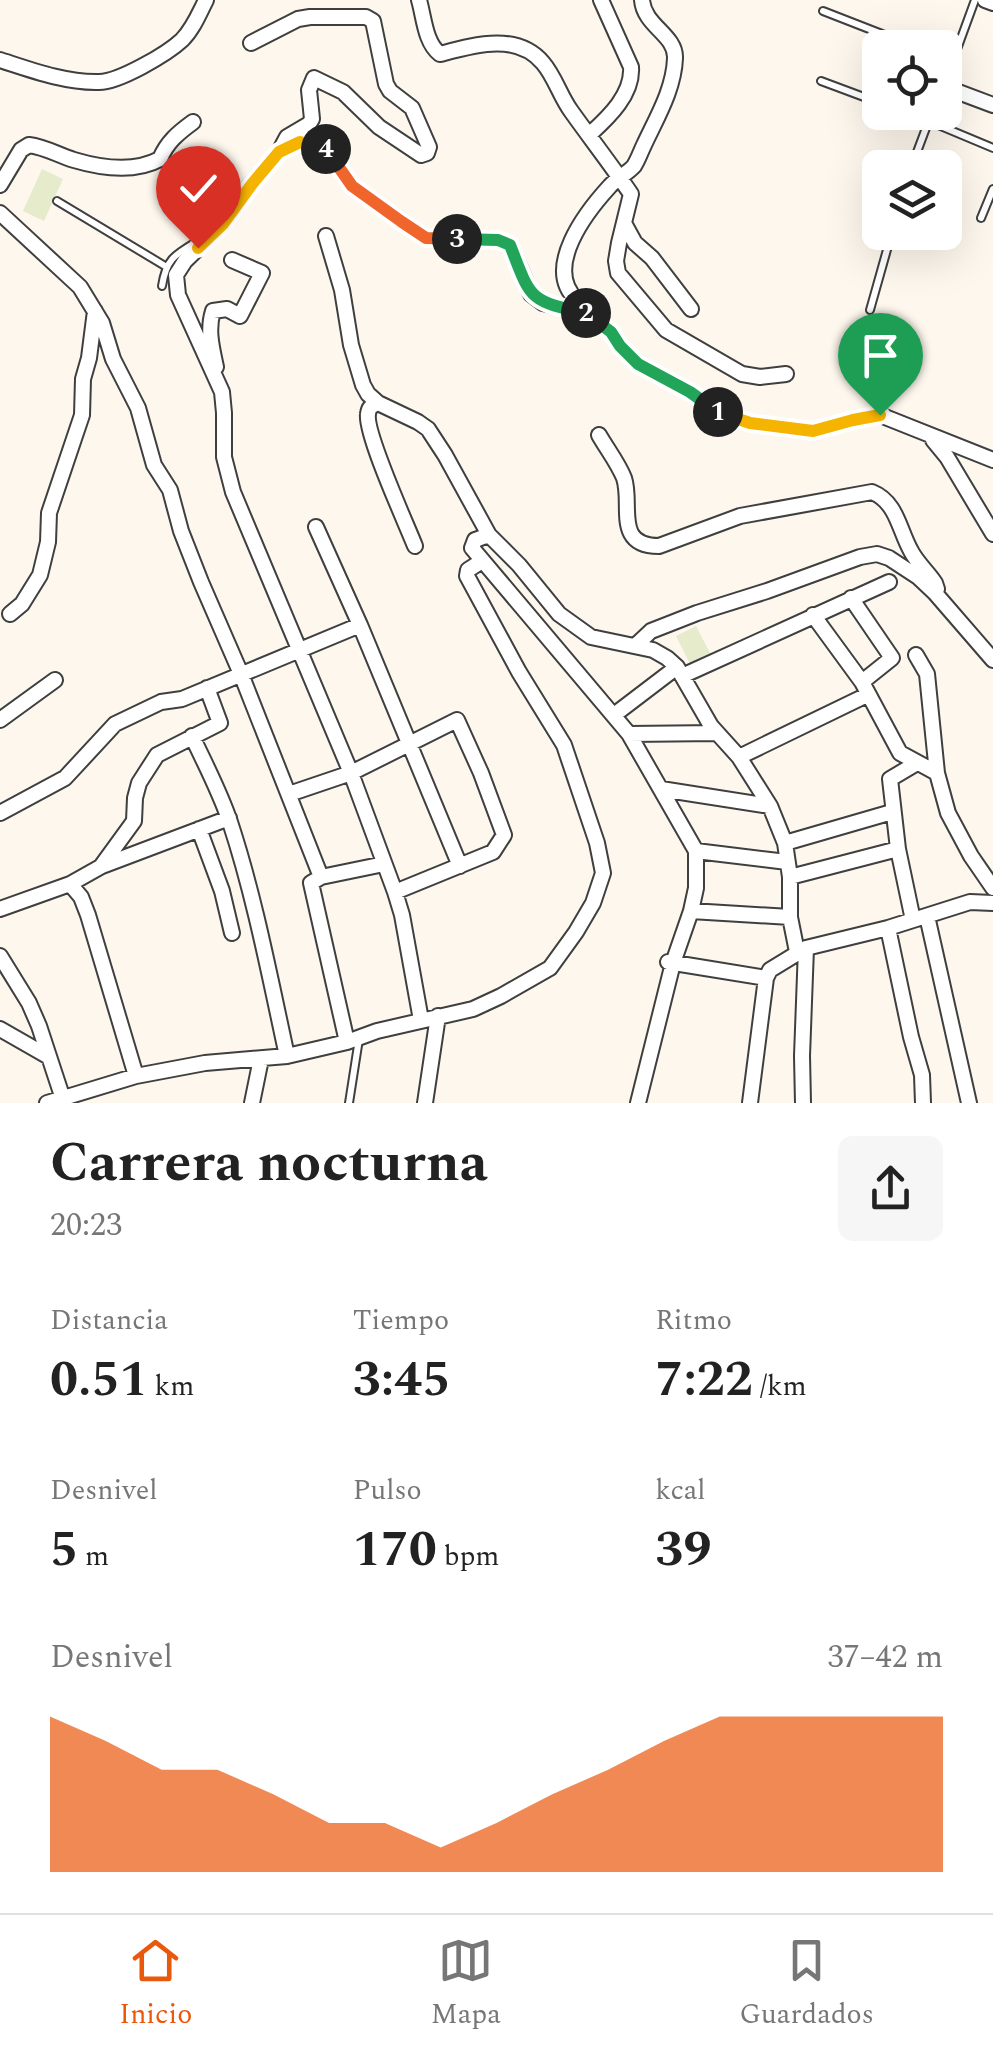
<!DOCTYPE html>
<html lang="es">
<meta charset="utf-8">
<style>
:root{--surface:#fff;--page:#f6f6f6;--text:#222;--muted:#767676;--line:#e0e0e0;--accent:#ea580c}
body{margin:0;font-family:Spectral,serif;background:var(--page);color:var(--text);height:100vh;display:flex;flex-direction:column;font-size:38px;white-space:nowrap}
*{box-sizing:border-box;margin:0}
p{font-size:32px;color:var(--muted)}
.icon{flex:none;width:55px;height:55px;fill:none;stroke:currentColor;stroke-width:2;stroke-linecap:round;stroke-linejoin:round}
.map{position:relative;height:1103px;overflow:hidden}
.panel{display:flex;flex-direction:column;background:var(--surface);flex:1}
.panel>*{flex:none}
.tools{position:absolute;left:862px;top:30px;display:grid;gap:20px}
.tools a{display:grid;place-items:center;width:100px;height:100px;border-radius:15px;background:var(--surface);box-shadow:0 10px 40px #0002;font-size:50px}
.pin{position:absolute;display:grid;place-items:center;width:85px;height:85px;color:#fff;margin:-102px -42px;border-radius:50% 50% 50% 0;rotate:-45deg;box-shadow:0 0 10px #0007}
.pin .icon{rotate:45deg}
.km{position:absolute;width:50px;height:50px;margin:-25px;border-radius:50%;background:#222;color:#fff;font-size:28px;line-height:50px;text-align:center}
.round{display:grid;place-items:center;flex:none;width:105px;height:105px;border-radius:15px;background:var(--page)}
.summary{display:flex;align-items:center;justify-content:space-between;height:170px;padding:0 50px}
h1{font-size:55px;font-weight:700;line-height:75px}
.figures{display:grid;grid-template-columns:repeat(3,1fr);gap:15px;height:170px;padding:10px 50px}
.figures div{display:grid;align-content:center}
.figures b{font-size:50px;font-weight:700}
.figures small{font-size:28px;font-weight:400}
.figures p{font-size:28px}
.chart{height:280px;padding:20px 50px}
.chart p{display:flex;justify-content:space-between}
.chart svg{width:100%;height:180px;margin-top:10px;fill:var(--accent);opacity:.7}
.dock{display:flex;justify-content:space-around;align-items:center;height:140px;border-top:2px solid var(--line);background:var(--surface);font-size:28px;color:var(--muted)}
.dock a{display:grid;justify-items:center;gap:5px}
.dock .on{color:var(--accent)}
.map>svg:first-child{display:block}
.pitch{fill:#e5ebcb}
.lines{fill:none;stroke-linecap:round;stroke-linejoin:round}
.service-casing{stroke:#3f3f3f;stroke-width:10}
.minor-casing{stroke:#3f3f3f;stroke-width:18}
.service{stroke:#fff;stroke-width:6}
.minor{stroke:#fff;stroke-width:14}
.split-1-casing{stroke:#fff;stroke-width:20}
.split-2-casing{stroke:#fff;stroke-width:20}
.split-3-casing{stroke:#fff;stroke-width:20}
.split-4-casing{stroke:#fff;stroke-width:20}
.split-5-casing{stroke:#fff;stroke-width:20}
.split-1{stroke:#f5b400;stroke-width:12}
.split-2{stroke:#22a559;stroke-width:12}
.split-3{stroke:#22a559;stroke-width:12}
.split-4{stroke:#f0652b;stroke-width:12}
.split-5{stroke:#f5b400;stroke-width:12}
</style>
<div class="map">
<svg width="993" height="1103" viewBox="0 0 993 1103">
<rect width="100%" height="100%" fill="#fdf7ed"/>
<path class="pitch" d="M42,169L63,179L44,221L23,211Z
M696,626L711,655L691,666L676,636Z"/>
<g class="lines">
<defs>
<path id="service" d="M823,11L918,48
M821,81L880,103
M945,82L975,0
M907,112L993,148
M911,168L932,112
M57,201L165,266
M981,218L993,189
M162,286C166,260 174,255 196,242
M870,310L892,232
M349,1103L359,1039"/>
<path id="minor" d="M419,0C424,17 425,43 440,54C474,45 517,32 543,63C555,77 560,96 571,111C591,139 612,166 631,194L619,243L616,261L618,273L666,330L742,374L760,377L786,374
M985,0L993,3
M251,43L298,19L310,17H366L373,21L386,84L390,91L412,108L429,147L427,153L421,155L379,127L343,92L314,78L309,90L312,119L309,124L287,137L279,152L251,184L223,224L185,261L176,275L178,295L222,392L224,413V457L233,492L351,773L395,892L402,915L421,1020
M0,60C31,70 66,83 99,82C119,82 167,54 182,40C193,29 199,14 206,0
M945,87L993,105
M590,134C609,117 633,94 631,67L601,0
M279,152L300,142L327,150L352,186L426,238L498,240L510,245L531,294L543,303L586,313L611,332L620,346L639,364L689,392L708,406L723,414L750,423L813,431L853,420L880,415L993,460
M0,185L21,150L29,145C45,147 58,155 74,160C101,168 134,173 160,159C167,142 178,133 193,122
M0,213L80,287L102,323L113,359L138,408L154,465L170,490L181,531L201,582L241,674L321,877L311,883L347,1042
M624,223L635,243L652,258L691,309
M326,236L342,290L351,345L363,385L368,394L378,403L418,422L428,429L445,455L489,535L519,565L559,614L591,637L653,650L667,658L677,667L711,726L739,757L770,806L785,843L790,877V917L797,952
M597,311C591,308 582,304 577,300C542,268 587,211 610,186C617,178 628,173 634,166C638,160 641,151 644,145C657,117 674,89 675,58C676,35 644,26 642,0
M216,367C212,348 207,330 213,311L227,309L240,316L262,273L232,260
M378,403C372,406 369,406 368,414C365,434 406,523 415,546
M599,435C607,449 618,463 624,478C633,504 613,546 659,546L740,516L872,492C897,502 899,530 911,551C917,563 928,572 935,583L937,589L935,593
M933,440L947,457L993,534
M316,527L360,625L460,866
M489,535L475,540L472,548L629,734L696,851V888L691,911L673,963L638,1103
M851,598L892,658L862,682
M10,614L22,604L40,575L48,542L49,513L82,415L83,379L89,358L95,311
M813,615L862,682L900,753L937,773L948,813L971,856L993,888
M635,646L651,631L697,613L767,591L860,557L877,554L889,558L918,577L935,593L993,660
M916,655L927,674L937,773
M682,676L889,582
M614,715L677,667
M0,720L55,680
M629,734L717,733
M192,736C205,764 220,792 230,822C255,898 270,978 287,1056
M739,757L867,695
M661,789L770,806
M289,794L351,773L457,720L481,773L504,835L493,852L395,892
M0,813L65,778L115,724L161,702L182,699L360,625
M199,829L222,891L232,933
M785,843L892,812
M696,851L787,862
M102,865L134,821L135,798L139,783L157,755L220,723L207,688
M321,877L384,864
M790,877L898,849
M70,884L81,897L88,915L136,1076
M0,909L70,884L102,866L229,818
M691,911L790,917
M927,916L969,1103
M913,920L898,849L890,779L917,763
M888,928L911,1037L922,1075L923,1103
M0,956L29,1003L39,1026L63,1099
M668,962L766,978
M0,1029L49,1057
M47,1103L136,1076L205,1063L287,1056L347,1042L377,1031L473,1009L501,996L550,968L576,932L593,903L603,873L597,843L564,745L519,672L467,576L468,570L482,561
M252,1103L261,1059
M425,1103L438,1016
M750,1103L766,978L770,970L806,948L888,928L970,902L993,903
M803,1103L802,1056L806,948"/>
</defs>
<use href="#service" class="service-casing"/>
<use href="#minor" class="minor-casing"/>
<use href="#service" class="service"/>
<use href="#minor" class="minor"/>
</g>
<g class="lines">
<defs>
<path id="split-1" d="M718,412L750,423L813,431L853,420L880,415"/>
<path id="split-2" d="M586,313L611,332L620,346L638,364L690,392L718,412"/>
<path id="split-3" d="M457,239L498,240L510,245C531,299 528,301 586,313"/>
<path id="split-4" d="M326,149L352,186L402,222L426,238L457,239"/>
<path id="split-5" d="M198,248L223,224L252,184L279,152L300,142L326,149"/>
</defs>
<use href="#split-1" class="split-1-casing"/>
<use href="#split-2" class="split-2-casing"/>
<use href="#split-3" class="split-3-casing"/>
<use href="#split-4" class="split-4-casing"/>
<use href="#split-5" class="split-5-casing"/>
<use href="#split-1" class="split-1"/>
<use href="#split-2" class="split-2"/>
<use href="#split-3" class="split-3"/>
<use href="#split-4" class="split-4"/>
<use href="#split-5" class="split-5"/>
</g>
</svg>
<div class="tools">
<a><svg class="icon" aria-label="locate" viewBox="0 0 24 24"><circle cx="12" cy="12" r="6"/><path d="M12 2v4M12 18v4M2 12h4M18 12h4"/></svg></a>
<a><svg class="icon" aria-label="layers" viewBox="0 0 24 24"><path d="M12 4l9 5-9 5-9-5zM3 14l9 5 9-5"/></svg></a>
</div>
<div class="pin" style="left:880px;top:415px;background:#1e9e55"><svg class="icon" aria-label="arrive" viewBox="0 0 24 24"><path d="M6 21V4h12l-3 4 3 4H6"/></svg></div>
<div class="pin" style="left:198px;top:248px;background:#d93025"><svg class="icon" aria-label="check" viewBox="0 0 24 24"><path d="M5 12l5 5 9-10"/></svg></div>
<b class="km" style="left:718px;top:412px">1</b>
<b class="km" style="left:586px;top:313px">2</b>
<b class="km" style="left:457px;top:239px">3</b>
<b class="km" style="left:326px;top:149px">4</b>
</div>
<section class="panel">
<div class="summary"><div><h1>Carrera nocturna</h1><p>20:23</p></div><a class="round"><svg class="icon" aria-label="share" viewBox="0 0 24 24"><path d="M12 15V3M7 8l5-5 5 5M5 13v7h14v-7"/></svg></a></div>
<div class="figures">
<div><p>Distancia</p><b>0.51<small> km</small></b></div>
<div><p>Tiempo</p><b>3:45</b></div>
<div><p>Ritmo</p><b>7:22<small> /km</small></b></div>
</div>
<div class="figures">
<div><p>Desnivel</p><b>5<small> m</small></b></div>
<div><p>Pulso</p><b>170<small> bpm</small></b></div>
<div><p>kcal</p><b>39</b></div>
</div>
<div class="chart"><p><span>Desnivel</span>37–42 m</p>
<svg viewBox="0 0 160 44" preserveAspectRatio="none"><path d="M0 44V6L10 12L20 19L30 19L40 25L50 32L60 32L70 38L80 32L90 25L100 19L110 12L120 6L130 6L140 6L150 6L160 6V44z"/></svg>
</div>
</section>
<nav class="dock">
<a class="on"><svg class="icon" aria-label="home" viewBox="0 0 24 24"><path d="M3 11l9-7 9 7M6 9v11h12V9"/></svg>Inicio</a>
<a><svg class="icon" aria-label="map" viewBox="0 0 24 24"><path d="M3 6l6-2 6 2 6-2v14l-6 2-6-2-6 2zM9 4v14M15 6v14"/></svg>Mapa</a>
<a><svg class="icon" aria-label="saved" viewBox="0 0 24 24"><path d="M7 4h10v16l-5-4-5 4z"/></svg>Guardados</a>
</nav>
